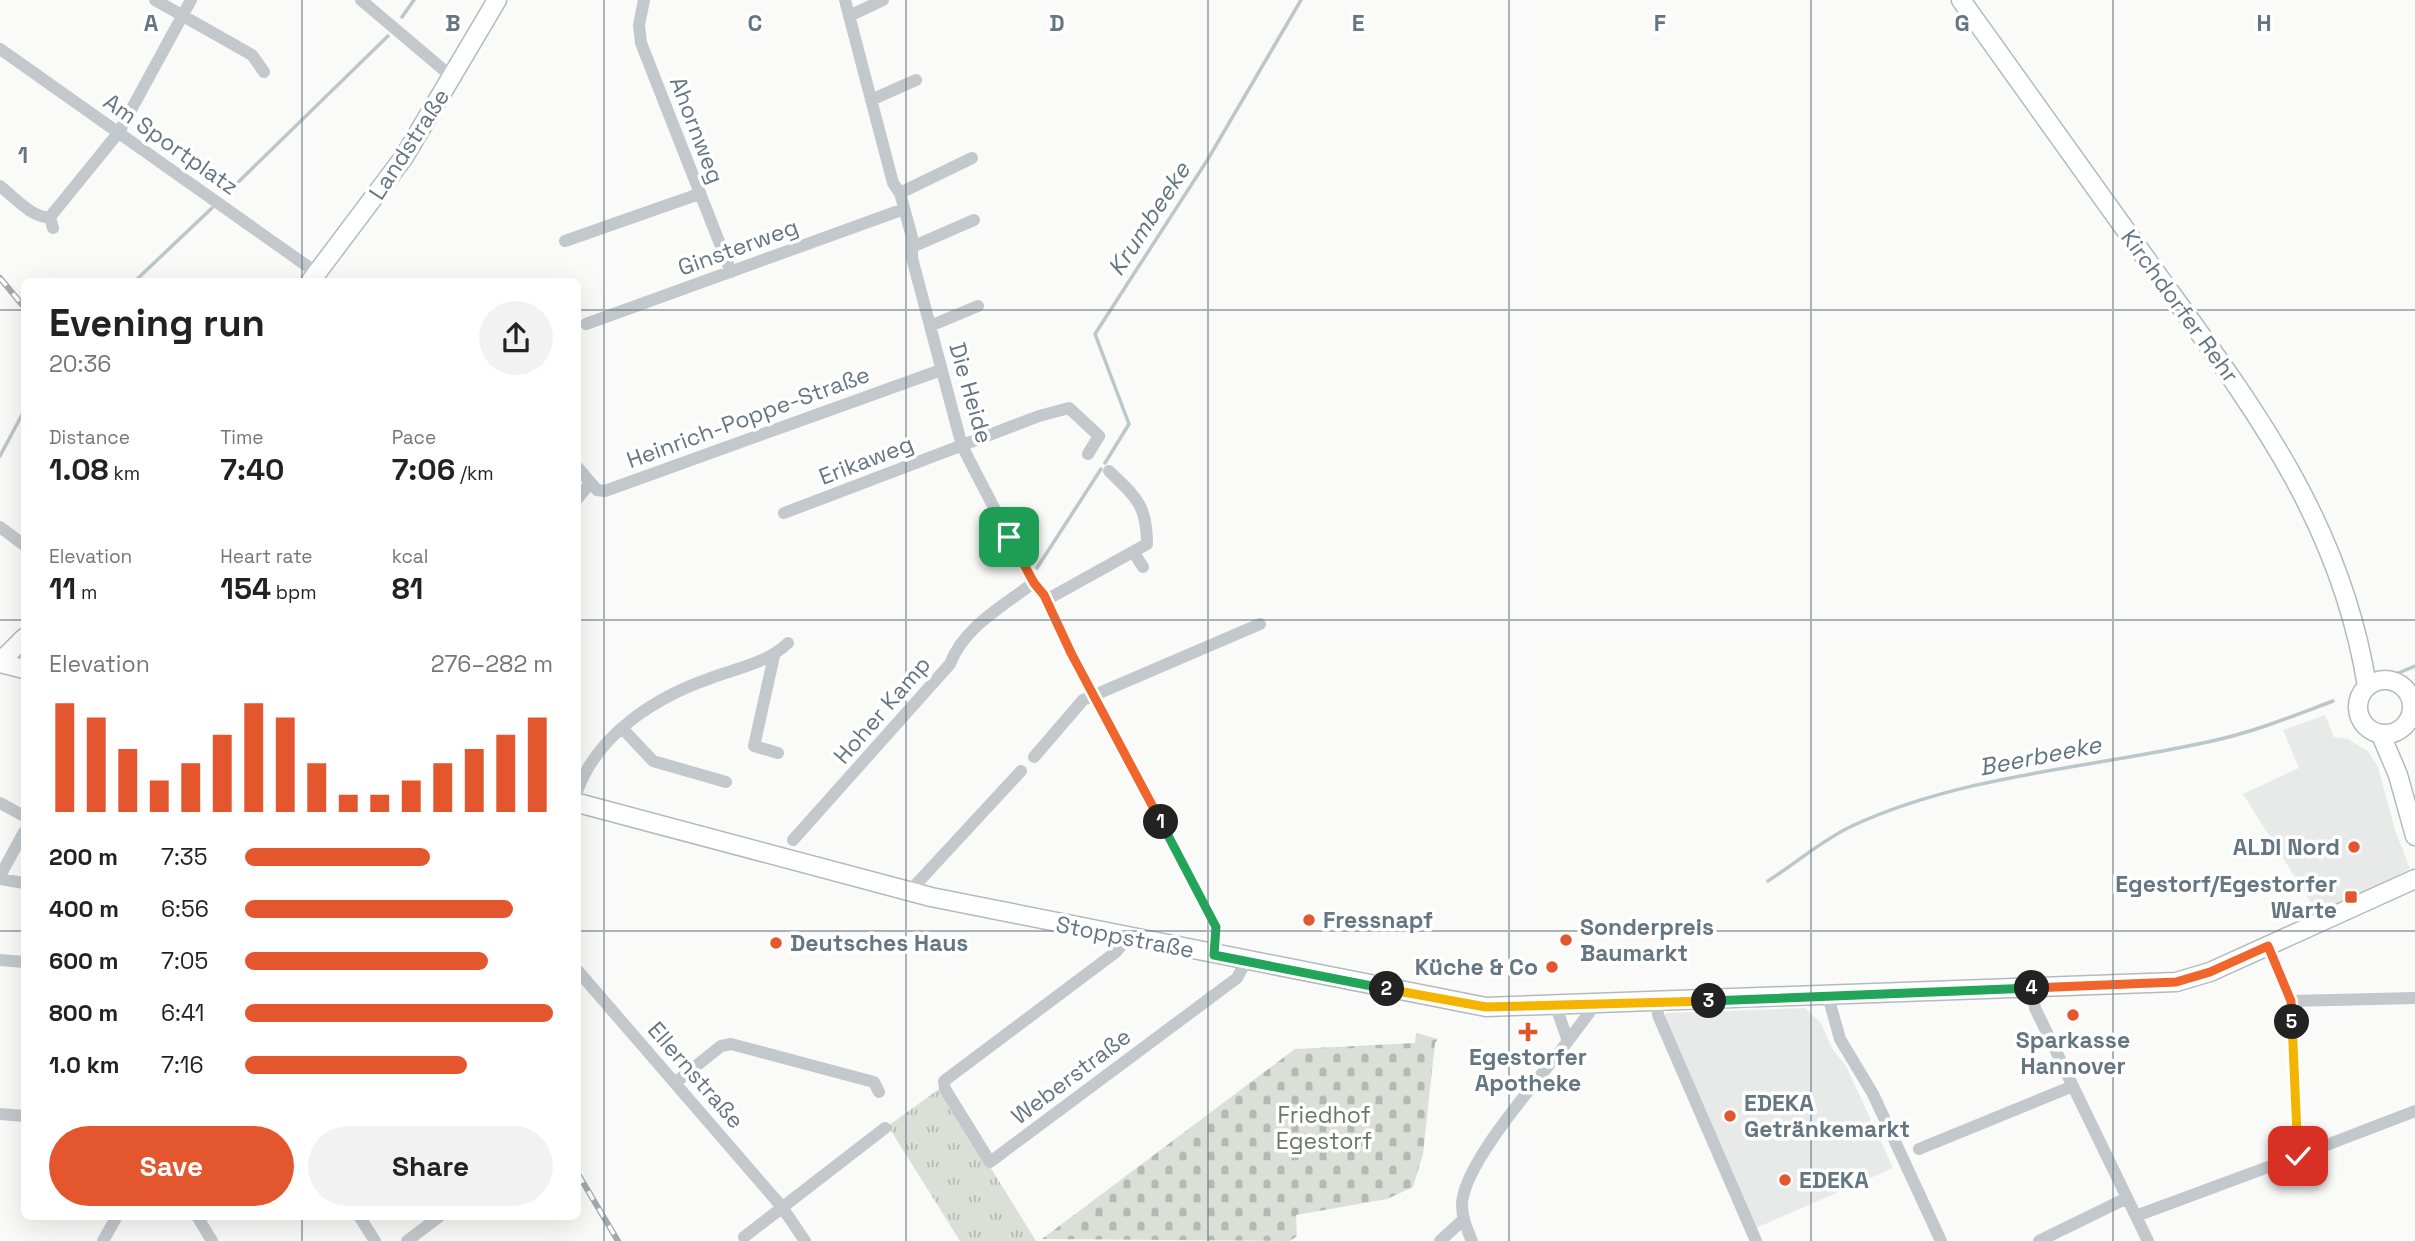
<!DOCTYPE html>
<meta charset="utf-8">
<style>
:root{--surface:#fff;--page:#f2f2f2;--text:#222;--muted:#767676;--accent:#e4572e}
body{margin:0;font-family:"Space Grotesk",sans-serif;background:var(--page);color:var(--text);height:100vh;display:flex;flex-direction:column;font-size:26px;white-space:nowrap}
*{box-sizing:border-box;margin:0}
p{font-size:23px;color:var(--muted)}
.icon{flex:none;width:38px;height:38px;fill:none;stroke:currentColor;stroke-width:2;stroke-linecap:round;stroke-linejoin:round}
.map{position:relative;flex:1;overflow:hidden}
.panel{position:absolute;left:21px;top:278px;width:560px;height:942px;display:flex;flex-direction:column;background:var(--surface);border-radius:10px;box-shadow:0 7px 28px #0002}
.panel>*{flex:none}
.pin{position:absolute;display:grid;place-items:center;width:60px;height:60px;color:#fff;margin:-30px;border-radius:14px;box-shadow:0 4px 10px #0006}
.km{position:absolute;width:35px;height:35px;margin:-18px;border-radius:50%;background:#222;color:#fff;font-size:19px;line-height:35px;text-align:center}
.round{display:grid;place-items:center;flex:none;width:74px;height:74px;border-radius:37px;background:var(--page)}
.summary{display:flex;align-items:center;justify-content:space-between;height:119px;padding:0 28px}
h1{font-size:38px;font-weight:700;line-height:52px}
.stats{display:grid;grid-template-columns:repeat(3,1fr);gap:10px;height:119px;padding:7px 28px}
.stats div{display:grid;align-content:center}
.stats b{font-size:30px;font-weight:700}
.stats small{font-size:19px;font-weight:400}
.stats p{font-size:19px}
.chart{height:196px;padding:14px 28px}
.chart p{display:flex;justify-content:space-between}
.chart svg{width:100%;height:126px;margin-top:7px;stroke:var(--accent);stroke-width:6}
.cta{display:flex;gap:14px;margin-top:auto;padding:14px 28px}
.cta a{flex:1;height:80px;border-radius:42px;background:var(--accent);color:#fff;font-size:28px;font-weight:700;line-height:80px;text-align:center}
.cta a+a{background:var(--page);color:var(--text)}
ul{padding:0 28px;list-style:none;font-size:23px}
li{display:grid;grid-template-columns:112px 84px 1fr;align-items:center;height:52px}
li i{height:18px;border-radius:9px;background:var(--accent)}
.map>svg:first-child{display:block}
.built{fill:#e8e9e9}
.grass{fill:url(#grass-tufts)}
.cemetery{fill:url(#cemetery-stones)}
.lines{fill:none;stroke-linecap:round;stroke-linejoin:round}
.stream{stroke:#bbc7cb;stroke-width:3.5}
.secondary-casing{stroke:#b3babf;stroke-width:21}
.street{stroke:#c3c8cc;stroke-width:12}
.secondary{stroke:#fff;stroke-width:18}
.rail-casing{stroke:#a2aab0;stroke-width:6}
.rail{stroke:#fff;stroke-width:3.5;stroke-dasharray:10;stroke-linecap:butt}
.split-1-casing{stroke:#fff;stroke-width:14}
.split-2-casing{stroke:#fff;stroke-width:14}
.split-3-casing{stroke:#fff;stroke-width:14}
.split-4-casing{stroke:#fff;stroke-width:14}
.split-5-casing{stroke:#fff;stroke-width:14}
.split-6-casing{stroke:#fff;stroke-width:14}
.split-1{stroke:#f0652b;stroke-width:9}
.split-2{stroke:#22a559;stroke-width:9}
.split-3{stroke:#f5b400;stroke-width:9}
.split-4{stroke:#22a559;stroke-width:9}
.split-5{stroke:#f0652b;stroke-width:9}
.split-6{stroke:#f5b400;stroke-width:9}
.grid{fill:none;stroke:#657683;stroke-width:2;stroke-opacity:0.55}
.poi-dot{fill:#e4572e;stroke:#fff;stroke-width:2.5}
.labels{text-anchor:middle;stroke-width:7;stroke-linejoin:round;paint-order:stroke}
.street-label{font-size:23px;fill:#657683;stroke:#fff}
.poi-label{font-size:23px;font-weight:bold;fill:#657683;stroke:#fff;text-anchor:start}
.park-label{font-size:23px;fill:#687a64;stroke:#fff}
.water-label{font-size:24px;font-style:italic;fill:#60757c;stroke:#fff}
.grid-label{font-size:23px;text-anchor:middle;font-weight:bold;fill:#657683;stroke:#fff;stroke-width:7;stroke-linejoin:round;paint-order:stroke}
</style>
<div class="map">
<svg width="2415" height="1241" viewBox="0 0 2415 1241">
<defs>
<pattern id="grass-tufts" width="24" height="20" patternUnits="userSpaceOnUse" patternTransform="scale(1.75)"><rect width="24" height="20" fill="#dadfd7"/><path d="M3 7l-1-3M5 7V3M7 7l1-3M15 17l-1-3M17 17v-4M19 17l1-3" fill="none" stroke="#b4b9b4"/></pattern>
<pattern id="cemetery-stones" width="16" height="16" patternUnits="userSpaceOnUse" patternTransform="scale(1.75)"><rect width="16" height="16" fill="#dadfd7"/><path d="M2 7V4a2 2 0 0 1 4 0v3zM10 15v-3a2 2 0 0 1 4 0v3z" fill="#b4b9b4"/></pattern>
</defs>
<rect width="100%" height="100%" fill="#fafaf8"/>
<path class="built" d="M2325,715L2334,737L2348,739L2368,751L2378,767L2395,830L2410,869L2318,914L2243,794L2299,768L2283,730Z
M1805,1008L1821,1023L1833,1050L1846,1066L1893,1168L1754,1229L1662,1018L1666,1013Z"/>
<path class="grass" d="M939,1089H942L1036,1241H960L888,1126Z"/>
<path class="cemetery" d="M1416,1033L1438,1039L1435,1043L1423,1154L1413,1187L1387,1199L1296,1215L1297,1236L1290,1241L1042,1239L1295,1049L1415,1043Z"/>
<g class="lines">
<path class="stream" d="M402,17L414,0
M227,193L388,36
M134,282L212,208
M0,456L24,411
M1105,463L1129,424L1095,334L1208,159L1301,0
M1037,568L1101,469
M2396,674L2415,666
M1768,881C1795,864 1822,840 1852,826C1964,774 2093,768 2212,741C2254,732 2293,716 2333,701"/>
<defs>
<path id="secondary" d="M1961,0C2024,89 2088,178 2152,267C2249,402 2340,517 2367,686
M310,282L404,157L497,0
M0,662L24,638
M0,663L24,669
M2358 707a27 27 0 1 1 54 0a27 27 0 1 1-54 0Z
M2381,735L2398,775L2415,836
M578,803L931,897L1486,1007L2176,982L2210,972L2415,879"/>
</defs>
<use href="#secondary" class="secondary-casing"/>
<path class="street" d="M155,0L252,55L264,72
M361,0L452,77
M644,0L639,25L641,43L731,272
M845,0L893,183L900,193L912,237V258L962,446L1033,583L1044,595L1071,653L1216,927L1215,955
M849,16L883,0
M0,49L317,273
M871,100L916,80
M0,186C13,196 33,219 50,217
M900,193L972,158
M53,228L50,217L119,132L191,0
M565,241L699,194
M912,247L974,220
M586,324L904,209
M930,326L978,306
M578,468L597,490L605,491L941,370
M578,498L590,483
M784,513L1039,416L1069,408L1099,436L1088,454
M0,527L24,545
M1134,553L1143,567
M1046,600L1147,544C1147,505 1136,497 1109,471
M774,656L754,746L778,753
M622,728L653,761L726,782
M1034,757L1083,700L1260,624
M578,789C599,733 656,697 711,678C738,668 767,663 788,643
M0,803L24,816
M793,840L950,664C964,627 1002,607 1033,583
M0,876L24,832
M0,879L24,883
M909,892L1021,771
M1127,938L1116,952L944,1081L945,1089L990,1162L1237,978L1246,961
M0,960L24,962
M578,971L782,1207L805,1241
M2032,988L2035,1008L2148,1241
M1828,996L1840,1039L1873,1094L1941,1241
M2291,1001L2415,998
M1657,1003L1658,1015L1756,1241
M1568,1041L1595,1005
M676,1082L721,1046L731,1044L874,1082L879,1092
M0,1114L24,1116
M1919,1149L2073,1086
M2298,1156L2415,1111
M197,1216L212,1241
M359,1216L375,1241
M2136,1216L2298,1156L2291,1001L2268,946
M744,1237L885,1128
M103,1241L117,1216
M407,1241L440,1216
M1440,1241L1463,1220
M1472,1241C1467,1229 1462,1218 1462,1205C1462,1164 1542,1076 1568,1041L1556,1007
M2039,1241L2127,1198"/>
<use href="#secondary" class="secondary"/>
<defs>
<path id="rail" d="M0,278L24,307
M578,1174L618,1241"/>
</defs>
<use href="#rail" class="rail-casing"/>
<use href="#rail" class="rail"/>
</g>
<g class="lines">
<defs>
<path id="split-1" d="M1009,537L1034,583L1044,595L1071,653L1161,822"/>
<path id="split-2" d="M1161,822L1216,927L1214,955L1387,989"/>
<path id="split-3" d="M1387,989L1486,1007L1709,1001"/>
<path id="split-4" d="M1709,1001L2032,988"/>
<path id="split-5" d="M2032,988L2176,982L2210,972L2268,946L2291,1001L2292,1022"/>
<path id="split-6" d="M2292,1022L2298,1156"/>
</defs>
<use href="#split-1" class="split-1-casing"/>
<use href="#split-2" class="split-2-casing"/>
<use href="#split-3" class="split-3-casing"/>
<use href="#split-4" class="split-4-casing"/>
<use href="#split-5" class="split-5-casing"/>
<use href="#split-6" class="split-6-casing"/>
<use href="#split-1" class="split-1"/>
<use href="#split-2" class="split-2"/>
<use href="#split-3" class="split-3"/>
<use href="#split-4" class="split-4"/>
<use href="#split-5" class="split-5"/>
<use href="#split-6" class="split-6"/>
</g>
<path class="grid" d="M302,0V282M604,0V1241M906,0V1241M1208,0V1241M1509,0V1241M1811,0V1241M2113,0V1241M0,310H24M578,310H2415M0,620H24M578,620H2415M0,931H24M578,931H2415M302,1216V1241"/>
<g class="poi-dot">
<circle cx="2354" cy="847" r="7"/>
<rect x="2344" y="890" width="14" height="14" rx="3.5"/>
<circle cx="1309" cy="920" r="7"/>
<circle cx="1566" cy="940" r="7"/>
<circle cx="776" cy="943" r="7"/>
<circle cx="1552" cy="967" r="7"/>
<circle cx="2073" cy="1015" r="7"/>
<path d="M1524.5 1021.5h7v7h7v7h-7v7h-7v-7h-7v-7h7z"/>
<circle cx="1730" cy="1116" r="7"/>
<circle cx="1785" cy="1180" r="7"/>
</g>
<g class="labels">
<g class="street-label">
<text transform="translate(697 130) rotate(69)" y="8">Ahornweg</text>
<text transform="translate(171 144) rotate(35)" y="8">Am Sportplatz</text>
<text transform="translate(409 144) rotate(-57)" y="8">Landstraße</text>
<text transform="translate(738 247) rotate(-20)" y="8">Ginsterweg</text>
<text transform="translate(2180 306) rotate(54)" y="8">Kirchdorfer Rehr</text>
<text transform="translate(971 393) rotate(74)" y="8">Die Heide</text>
<text transform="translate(748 417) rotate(-20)" y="8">Heinrich-Poppe-Straße</text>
<text transform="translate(866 460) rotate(-21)" y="8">Erikaweg</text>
<text transform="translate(882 710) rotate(-49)" y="8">Hoher Kamp</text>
<text transform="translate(1125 937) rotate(11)" y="8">Stoppstraße</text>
<text transform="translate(696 1075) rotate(49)" y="8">Ellernstraße</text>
<text transform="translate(1071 1076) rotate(-37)" y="8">Weberstraße</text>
</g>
<g class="poi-label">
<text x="2340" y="855" text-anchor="end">ALDI Nord</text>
<text x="2337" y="892" text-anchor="end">Egestorf/Egestorfer<tspan x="2337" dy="26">Warte</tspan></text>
<text x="1323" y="928">Fressnapf</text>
<text x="1580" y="935">Sonderpreis<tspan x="1580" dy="26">Baumarkt</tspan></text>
<text x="790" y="951">Deutsches Haus</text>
<text x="1538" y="975" text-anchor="end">Küche &amp; Co</text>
<text x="2073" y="1048" text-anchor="middle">Sparkasse<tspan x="2073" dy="26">Hannover</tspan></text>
<text x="1528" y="1065" text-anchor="middle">Egestorfer<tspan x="1528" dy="26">Apotheke</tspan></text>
<text x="1744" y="1111">EDEKA<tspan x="1744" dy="26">Getränkemarkt</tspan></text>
<text x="1799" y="1188">EDEKA</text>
</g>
<g class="park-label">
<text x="1324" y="1123">Friedhof<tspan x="1324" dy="26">Egestorf</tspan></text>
</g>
<g class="water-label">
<text transform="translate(1149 219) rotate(-57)" y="8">Krumbeeke</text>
<text transform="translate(2040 756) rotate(-11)" y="8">Beerbeeke</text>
</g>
</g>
<g class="grid-label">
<text x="151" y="31">A</text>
<text x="453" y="31">B</text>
<text x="755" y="31">C</text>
<text x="1057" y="31">D</text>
<text x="1358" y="31">E</text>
<text x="1660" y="31">F</text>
<text x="1962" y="31">G</text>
<text x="2264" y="31">H</text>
<text x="23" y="163">1</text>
</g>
</svg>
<div class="pin" style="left:1009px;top:537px;background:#1e9e55"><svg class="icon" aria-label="arrive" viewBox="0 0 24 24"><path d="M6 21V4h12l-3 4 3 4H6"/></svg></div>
<div class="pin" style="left:2298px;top:1156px;background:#d93025"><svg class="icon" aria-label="check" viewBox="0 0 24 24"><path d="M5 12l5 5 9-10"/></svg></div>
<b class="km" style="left:1161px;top:822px">1</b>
<b class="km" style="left:1387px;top:989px">2</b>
<b class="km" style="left:1709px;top:1001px">3</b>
<b class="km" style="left:2032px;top:988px">4</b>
<b class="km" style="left:2292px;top:1022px">5</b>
<section class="panel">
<div class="summary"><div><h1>Evening run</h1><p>20:36</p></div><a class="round"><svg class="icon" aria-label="share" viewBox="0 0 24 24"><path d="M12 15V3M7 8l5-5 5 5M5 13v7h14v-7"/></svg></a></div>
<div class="stats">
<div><p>Distance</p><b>1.08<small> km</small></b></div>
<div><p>Time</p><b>7:40</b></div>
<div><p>Pace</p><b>7:06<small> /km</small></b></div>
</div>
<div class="stats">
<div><p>Elevation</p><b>11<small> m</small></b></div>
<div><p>Heart rate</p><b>154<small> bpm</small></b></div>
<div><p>kcal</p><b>81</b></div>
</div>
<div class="chart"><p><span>Elevation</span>276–282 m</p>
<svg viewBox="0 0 160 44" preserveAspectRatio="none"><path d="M5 44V6M15 44V11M25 44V22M35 44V33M45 44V27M55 44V17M65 44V6M75 44V11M85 44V27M95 44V38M105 44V38M115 44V33M125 44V27M135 44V22M145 44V17M155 44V11"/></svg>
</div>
<ul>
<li><b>200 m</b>7:35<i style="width:60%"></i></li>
<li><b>400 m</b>6:56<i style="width:87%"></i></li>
<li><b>600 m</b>7:05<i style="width:79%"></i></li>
<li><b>800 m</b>6:41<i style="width:100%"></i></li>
<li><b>1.0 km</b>7:16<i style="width:72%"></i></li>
</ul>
<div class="cta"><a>Save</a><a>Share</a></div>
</section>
</div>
